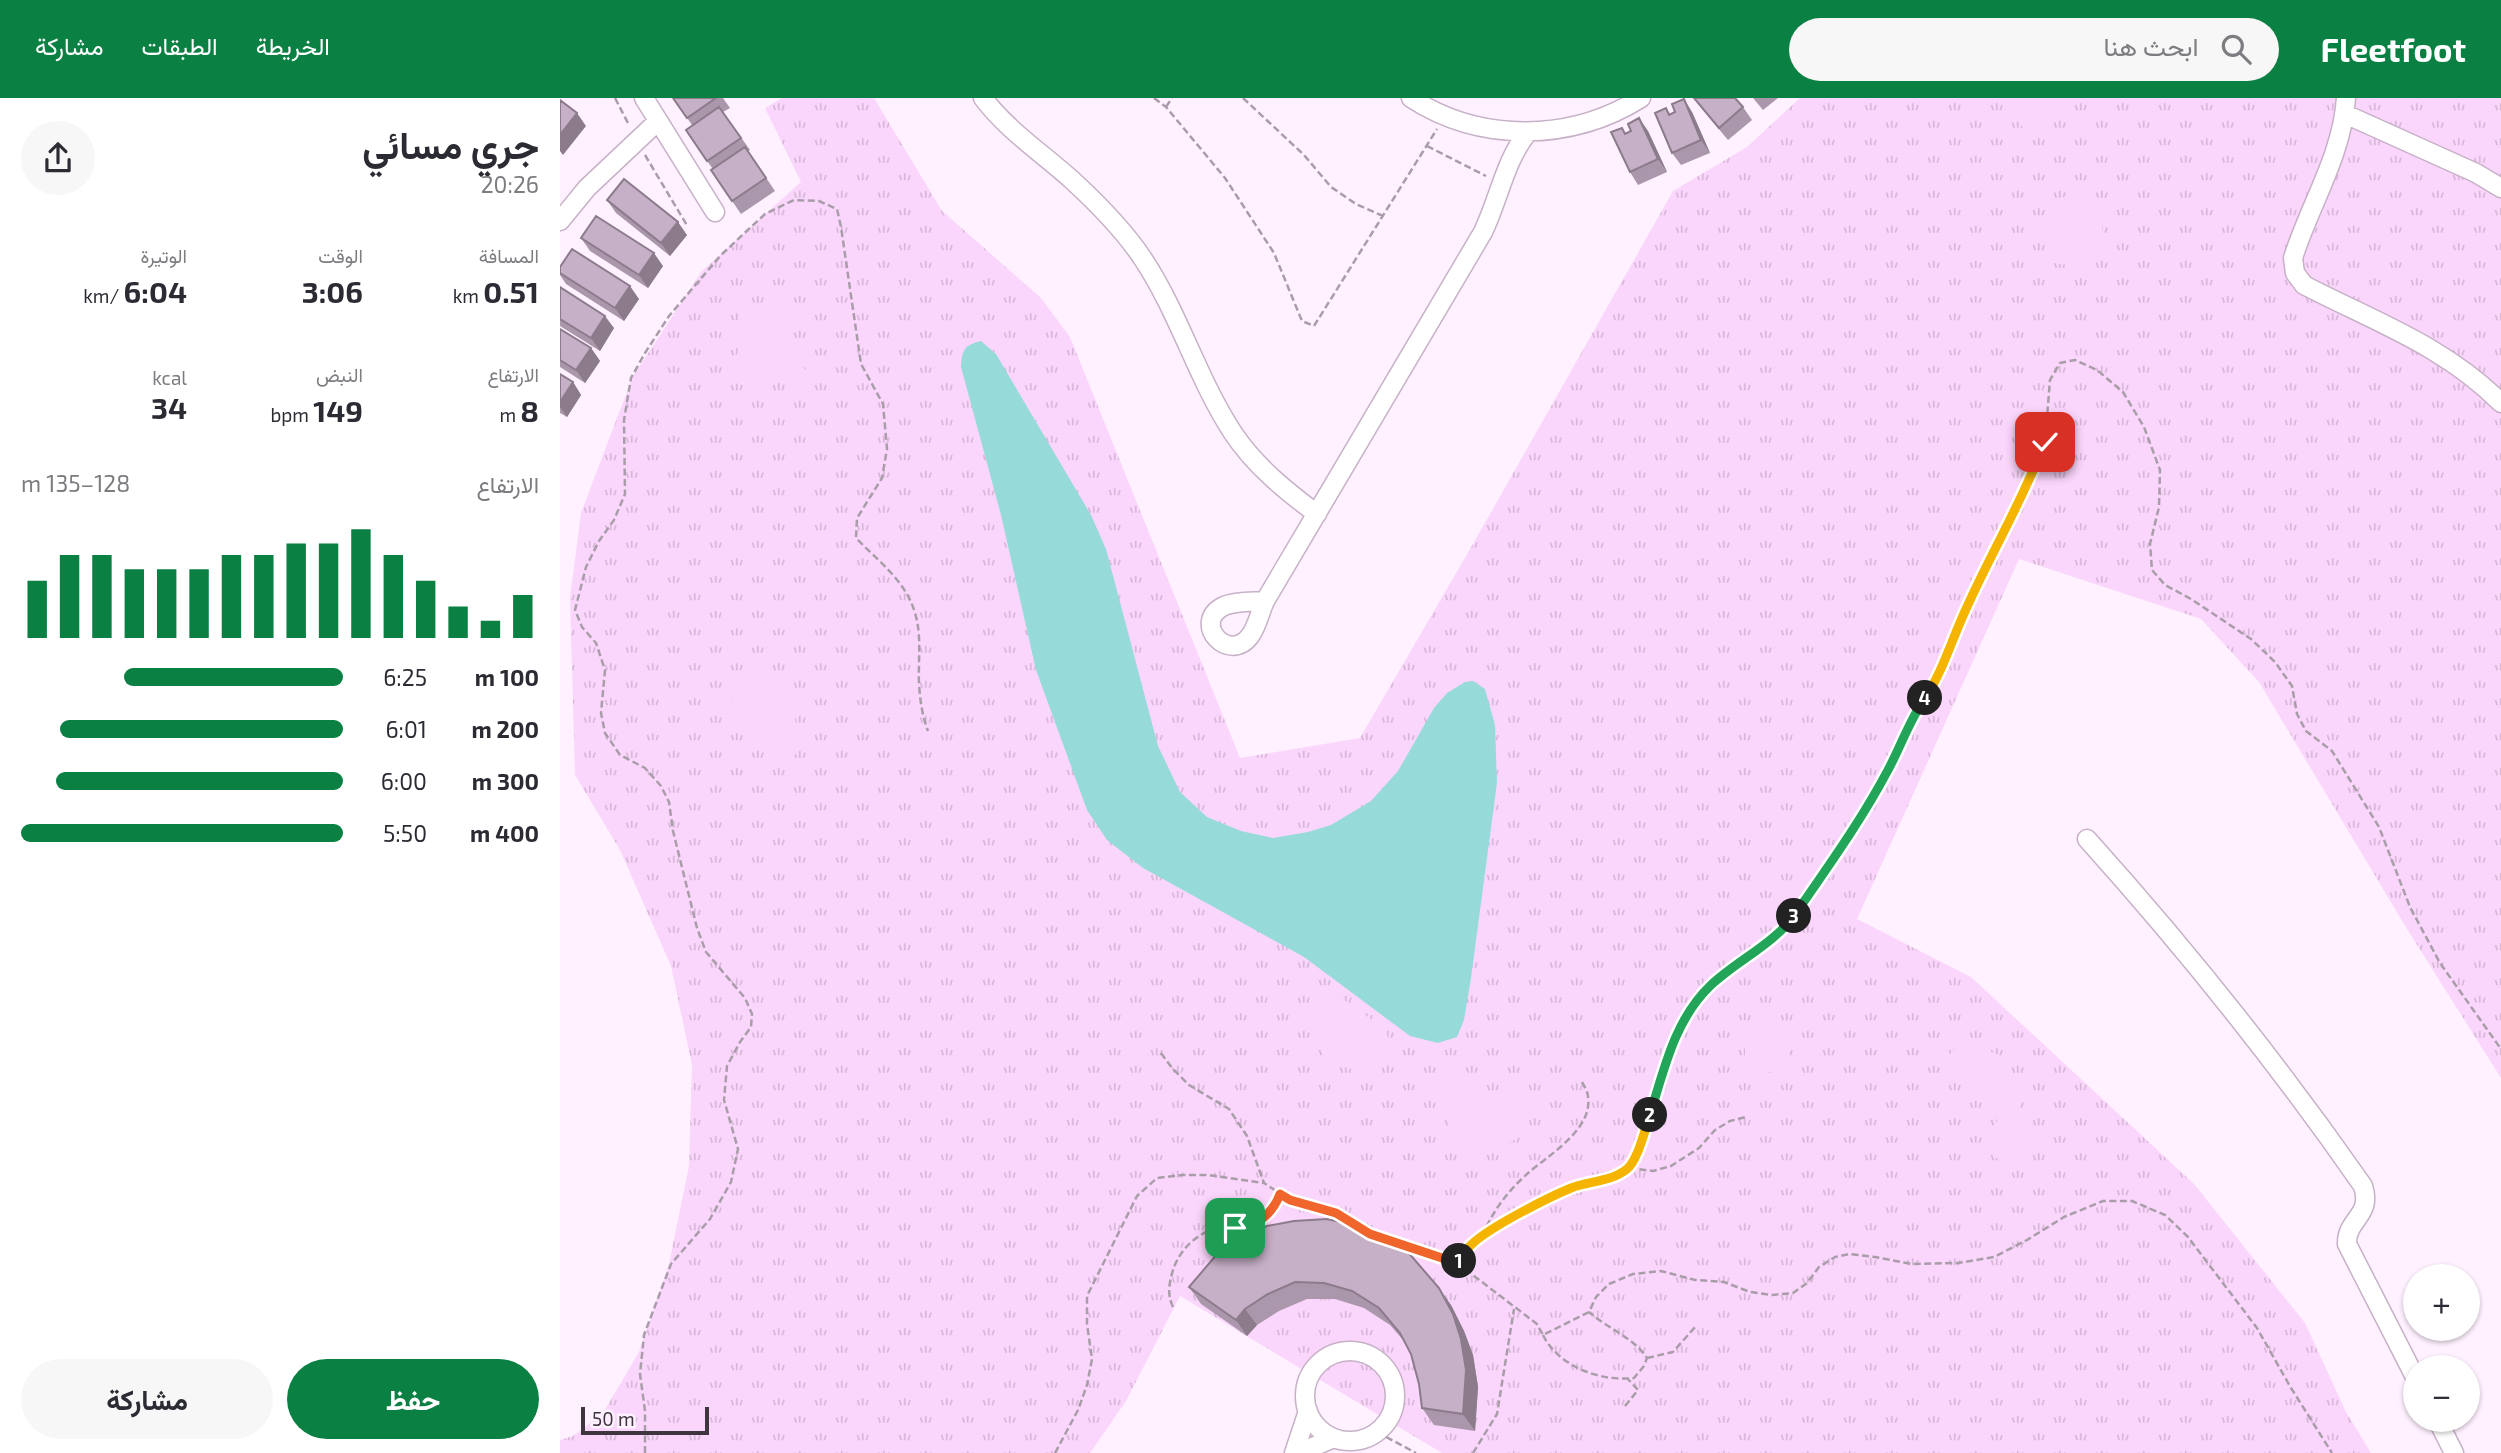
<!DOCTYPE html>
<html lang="ar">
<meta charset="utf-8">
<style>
:root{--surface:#fff;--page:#f7f7f7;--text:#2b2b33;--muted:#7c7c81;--accent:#0b8043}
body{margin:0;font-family:"Exo 2",Vazirmatn,sans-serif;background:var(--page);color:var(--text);direction:rtl;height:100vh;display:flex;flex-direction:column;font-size:26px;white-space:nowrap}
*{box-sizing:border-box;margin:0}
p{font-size:23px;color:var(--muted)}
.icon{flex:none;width:38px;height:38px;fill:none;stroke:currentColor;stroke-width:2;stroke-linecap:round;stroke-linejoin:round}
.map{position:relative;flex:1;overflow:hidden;direction:ltr}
.details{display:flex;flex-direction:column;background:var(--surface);width:560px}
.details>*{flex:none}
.buttons{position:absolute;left:1843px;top:1166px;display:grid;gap:14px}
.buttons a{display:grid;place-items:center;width:77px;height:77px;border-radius:50%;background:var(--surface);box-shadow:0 2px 5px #0004;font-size:35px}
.scale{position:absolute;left:21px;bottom:18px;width:128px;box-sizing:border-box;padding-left:7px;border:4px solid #3e353e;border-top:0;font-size:19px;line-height:24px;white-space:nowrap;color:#3e353e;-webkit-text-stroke:5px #fff1ff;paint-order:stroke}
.pin{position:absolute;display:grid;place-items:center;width:60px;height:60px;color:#fff;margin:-30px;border-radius:14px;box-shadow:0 4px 10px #0006}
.km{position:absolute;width:35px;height:35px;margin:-18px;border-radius:50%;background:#222;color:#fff;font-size:19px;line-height:35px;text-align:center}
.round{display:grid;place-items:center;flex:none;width:74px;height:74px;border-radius:37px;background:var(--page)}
.head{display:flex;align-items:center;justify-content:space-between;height:119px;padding:0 21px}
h1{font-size:38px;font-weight:700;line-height:52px}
.metrics{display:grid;grid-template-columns:repeat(3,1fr);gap:10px;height:119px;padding:7px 21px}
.metrics div{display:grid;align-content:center}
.metrics b{font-size:30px;font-weight:700}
.metrics small{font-size:19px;font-weight:400}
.metrics p{font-size:19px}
.chart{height:196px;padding:14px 21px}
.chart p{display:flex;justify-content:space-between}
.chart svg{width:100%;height:126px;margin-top:7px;stroke:var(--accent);stroke-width:6}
.button{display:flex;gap:14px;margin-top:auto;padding:14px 21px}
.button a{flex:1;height:80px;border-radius:42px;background:var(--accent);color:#fff;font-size:28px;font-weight:700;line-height:80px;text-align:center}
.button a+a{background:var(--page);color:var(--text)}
ul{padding:0 21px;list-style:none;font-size:23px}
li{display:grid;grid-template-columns:112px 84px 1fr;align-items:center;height:52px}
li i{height:18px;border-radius:9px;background:var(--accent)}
header{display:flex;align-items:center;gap:42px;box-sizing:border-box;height:98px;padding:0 35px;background:var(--accent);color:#fff}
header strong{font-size:33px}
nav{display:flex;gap:38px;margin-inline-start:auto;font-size:24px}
.search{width:490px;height:63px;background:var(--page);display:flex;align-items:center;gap:18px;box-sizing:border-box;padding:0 24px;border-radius:38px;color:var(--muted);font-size:26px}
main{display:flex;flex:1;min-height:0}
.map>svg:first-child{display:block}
.grass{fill:url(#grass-tufts)}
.garden{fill:#fbd6fc}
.water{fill:#96dbda}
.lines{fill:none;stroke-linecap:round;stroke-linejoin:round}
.street-casing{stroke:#c7b1c7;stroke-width:21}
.path{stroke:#a99da9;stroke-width:2.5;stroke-dasharray:7 3.5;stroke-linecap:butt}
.street{stroke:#fff;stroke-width:18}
.wall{fill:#aa97ab}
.shaded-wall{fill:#8b7b8b}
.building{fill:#c6b0c7;stroke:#8b7b8b;stroke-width:2}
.split-1-casing{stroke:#fff;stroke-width:14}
.split-2-casing{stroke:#fff;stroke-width:14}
.split-3-casing{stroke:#fff;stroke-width:14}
.split-4-casing{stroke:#fff;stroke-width:14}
.split-5-casing{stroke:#fff;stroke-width:14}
.split-1{stroke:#f0652b;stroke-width:9}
.split-2{stroke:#f5b400;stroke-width:9}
.split-3{stroke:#22a559;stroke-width:9}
.split-4{stroke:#22a559;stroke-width:9}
.split-5{stroke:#f5b400;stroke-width:9}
</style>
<header>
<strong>Fleetfoot</strong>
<div class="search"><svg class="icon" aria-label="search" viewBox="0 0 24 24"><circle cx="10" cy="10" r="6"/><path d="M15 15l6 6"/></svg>ابحث هنا</div>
<nav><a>الخريطة</a><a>الطبقات</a><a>مشاركة</a></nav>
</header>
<main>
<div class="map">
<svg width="1941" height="1355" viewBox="0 0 1941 1355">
<defs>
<pattern id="grass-tufts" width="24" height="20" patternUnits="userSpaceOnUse" patternTransform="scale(1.75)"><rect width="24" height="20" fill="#fbd6fc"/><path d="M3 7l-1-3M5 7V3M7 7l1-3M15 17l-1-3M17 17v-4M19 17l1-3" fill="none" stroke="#d8b8d9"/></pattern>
</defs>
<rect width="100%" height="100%" fill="#fff1ff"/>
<path class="grass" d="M222,0H314L382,113L481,200L510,239L680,660L800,640L913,446L1113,93L1187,49L1240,0H1941V980L1847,831L1699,584L1641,521L1459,461L1297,821L1411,879L1634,1086L1745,1225L1786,1314L1811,1355H882L620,1198L566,1303L530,1355H0V1342L13,1338L43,1315L79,1254L109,1166L129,1068L132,967L111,868L60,752L15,677L10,500L21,415L73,278L142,173L241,84L205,10Z"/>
<path class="garden" d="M1451,0H1500C1495,21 1485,32 1463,29L1452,18Z
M1511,97C1540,99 1545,122 1542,148C1524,162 1513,171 1490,164C1482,144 1482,121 1494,102Z
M191,208C208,208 227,210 232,230C235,239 233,248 238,258C244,270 248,275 248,289L244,293H237L225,280C207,279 191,289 174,285C165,264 177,257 188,242L186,233L179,226L180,213Z
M201,575L224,584C231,598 243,644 235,657C190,671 149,599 185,578C189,576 197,576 201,575Z
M760,892L773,894L826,932L830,948L821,965L800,973L779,968L763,956L757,933V903Z
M1204,920L1214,924L1217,929L1234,932L1238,940C1227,961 1213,985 1185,972V949L1196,921Z
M1409,946L1437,956L1442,962L1444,979L1454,985L1461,999L1460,1008L1474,1038L1473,1054L1464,1066C1444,1069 1433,1061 1425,1043L1437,1023L1432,1010L1412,997L1402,983L1391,976L1388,967L1390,956L1397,948Z
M892,973L908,975L919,979L925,999L936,1002L946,997C967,1004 968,1006 969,1028L958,1040L939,1050L918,1055L904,1049L882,1016V995Z"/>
<path class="water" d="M421,243L436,256L531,417L546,451L598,648L620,694L647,719L681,733L713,740L748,734L771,727L811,703L838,673L874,610L887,595L905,584L913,583L925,591L935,627L937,685L911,880L904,922L897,939L878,945L850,938L744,859L583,770L547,742L527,712L476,572L441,417L401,269C402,252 404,247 421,243Z"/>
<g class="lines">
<defs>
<path id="street" d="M84,0L155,114
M423,0C448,33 482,55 512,82C538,106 564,132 583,161C619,215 637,280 673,335C695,368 726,393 757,416
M851,0C920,45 1011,44 1081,0
M1786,0C1782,58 1750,106 1733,160L1735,175L1744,187C1813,223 1885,248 1941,305
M1785,16L1916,75L1941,90
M0,123L27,90L97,24
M705,503L923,134C939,101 945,62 968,34
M705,503C700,514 697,529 690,538C669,566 632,526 662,509C673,503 692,504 705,503Z
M1527,741C1626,851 1718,966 1803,1088C1813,1118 1786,1121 1787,1146L1855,1279
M745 1298a45 45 0 1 1 90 0a45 45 0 1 1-90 0Z
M1877,1321L1894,1355
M734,1355L748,1313
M738,1355L774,1340"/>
</defs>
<use href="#street" class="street-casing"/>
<path class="path" d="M55,0L69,27
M594,0L606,9L665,80L714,155L742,223L754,228L877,31
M683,0L744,57L771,89L796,106L823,118
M606,9L612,0
M867,48L926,78
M85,57L128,129
M601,955L612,970L629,987L669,1011L687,1038L704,1085L730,1102L777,1115L801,1130
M1069,1070L1093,1073L1111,1068L1139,1050L1155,1032L1170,1023L1186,1019
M922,1138C933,1113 947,1094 967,1076C987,1058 1033,1032 1028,999C1028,994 1024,988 1022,984
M833,1144L897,1165L911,1147L965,1114L1012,1090L1048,1081L1069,1070L1080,1046L1112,944L1130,914L1151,887L1209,843L1232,821L1298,724L1329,670L1352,619L1375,585L1406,512L1474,374L1485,344L1490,282L1500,265L1515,262L1537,272L1563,294L1584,329L1600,372L1599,409L1590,446L1592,472L1605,487L1631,501L1691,541L1715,564L1732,588L1737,616L1746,633L1772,653L1819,729L1850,809L1880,865L1941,951
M897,1165L977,1226L983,1237L1029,1214L1036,1199L1049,1186L1073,1176L1101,1173L1135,1182L1164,1184L1190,1194L1212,1197L1233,1195L1247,1185L1259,1169L1275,1159L1289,1156L1315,1159L1351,1166L1398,1165L1434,1159L1467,1142L1504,1119L1543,1103H1572L1605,1117L1628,1139L1697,1230L1731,1290L1772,1355
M613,1209C607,1196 609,1186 613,1172C620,1150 641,1131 664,1129C693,1126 709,1128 720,1096
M983,1237C998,1268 1040,1284 1074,1280L1084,1268L1087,1260C1074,1240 1047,1230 1029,1214
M1087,1260L1113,1254L1136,1228
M1065,1308L1078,1292L1067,1280
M817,1334L856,1355
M85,1355V1313L80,1276L84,1237L111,1166L150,1121L171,1084L178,1051L164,1002L167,968L180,944L191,929L192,916L185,900L146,854L137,830L113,733L109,704L101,688L85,670L60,657L45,635L41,615L45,572L36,545L22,529L15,512L26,469L39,443L54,422L65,396L64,322L71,280L85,255L109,218L161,157L205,116L234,102L259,103L277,111L281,129L301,266L323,306L327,351L322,380L297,420L296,440C318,463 346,483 355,515C362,538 358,562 359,585C360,602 362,617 368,633
M495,1355L518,1312L527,1287L532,1261L527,1226V1198L577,1098L597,1080L622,1077H648L704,1085
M913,1355L937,1316L954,1211"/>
<use href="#street" class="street"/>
</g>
<path class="wall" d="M113,0H163L170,10L163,14L190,52L188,53L215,93L181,116L151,72L153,71L147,63L132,27Z
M1133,0L1183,9L1192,22L1168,42Z
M1193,0H1218L1203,12Z
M1106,10L1110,16L1132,14L1150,55L1121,67L1112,55Z
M1088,33L1107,74L1078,87L1070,74L1066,36Z
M47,102L127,137L110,158L56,115Z
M21,140L103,168L88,190L30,153Z
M0,169L79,201L64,223L6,186L0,177Z
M0,189L54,230L40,253L0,228Z
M0,231L31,250L40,263L25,285L0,269Z
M0,276L13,284L21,297L7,319L0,315Z
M658,1155L891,1207L904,1233L913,1257L918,1289L915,1333L874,1327L862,1310L859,1286L851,1256L844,1243L830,1227L804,1210L775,1201H747L719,1213L697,1227L687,1238L641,1206L629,1189Z"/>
<path class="shaded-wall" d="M1124,1L1132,14L1150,55L1141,42Z
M17,15L26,28L3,57L0,53V37Z
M1079,20L1088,33L1107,74L1098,61Z
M118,124L127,137L110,158L101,145Z
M94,155L103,168L88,190L79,177Z
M70,188L79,201L64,223L55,210Z
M45,218L54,230L40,253L31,240Z
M31,250L40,263L25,285L16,272Z
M13,284L21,297L7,319L0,309V304Z
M879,1190L891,1207L904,1233L913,1257L918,1289L915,1333L903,1316Z
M685,1211L697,1227L687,1238L676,1222Z"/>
<path class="building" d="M113,0H156L127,20Z
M1134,0H1175L1183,9L1159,30Z
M1124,1L1141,42L1112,55L1095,15L1106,10L1109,17L1115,14L1112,6Z
M0,2L17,15L0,37Z
M159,9L181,40L147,63L126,32Z
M1079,20L1098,61L1070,74L1051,34L1062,30L1065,36L1071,33L1068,26Z
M185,49L206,80L172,103L151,72Z
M64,81L118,124L101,145L47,102Z
M36,118L94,155L79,177L21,140Z
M12,151L70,188L55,210L0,175V169Z
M0,189L45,218L31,240L0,221Z
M0,231L31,250L16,272L0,262Z
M0,276L13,284L0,304Z
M767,1121L802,1129L831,1142L847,1153L879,1190L893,1216L901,1241L906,1272L903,1316L862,1310L859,1286L851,1256L840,1235L819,1210L792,1193L764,1185L735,1184L708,1196L685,1211L676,1222L629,1189L658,1155L679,1141L707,1128L734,1123Z"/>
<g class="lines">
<defs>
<path id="split-1" d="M675,1130C697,1128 712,1117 720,1096L730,1102L776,1115L810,1136L897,1165L899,1163"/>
<path id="split-2" d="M899,1163C903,1157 907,1150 912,1146C930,1129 987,1100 1011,1090C1029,1083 1051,1084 1067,1071C1078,1062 1085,1031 1090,1017"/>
<path id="split-3" d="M1090,1017C1104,971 1115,921 1151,887C1178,862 1212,847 1234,818"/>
<path id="split-4" d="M1234,818C1267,770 1301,723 1328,672C1341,648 1349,623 1365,600"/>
<path id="split-5" d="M1365,600C1383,573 1392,541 1406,511C1431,455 1463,402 1485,344"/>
</defs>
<use href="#split-1" class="split-1-casing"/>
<use href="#split-2" class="split-2-casing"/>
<use href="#split-3" class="split-3-casing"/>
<use href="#split-4" class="split-4-casing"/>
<use href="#split-5" class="split-5-casing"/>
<use href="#split-1" class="split-1"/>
<use href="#split-2" class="split-2"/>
<use href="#split-3" class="split-3"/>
<use href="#split-4" class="split-4"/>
<use href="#split-5" class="split-5"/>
</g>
</svg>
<div class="buttons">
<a>+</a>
<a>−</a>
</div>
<div class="scale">50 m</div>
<div class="pin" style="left:675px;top:1130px;background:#1e9e55"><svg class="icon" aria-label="arrive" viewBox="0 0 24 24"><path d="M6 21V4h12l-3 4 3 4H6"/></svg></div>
<div class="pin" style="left:1485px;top:344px;background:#d93025"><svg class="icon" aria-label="check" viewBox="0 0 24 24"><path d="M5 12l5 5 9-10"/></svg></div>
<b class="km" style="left:899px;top:1163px">1</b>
<b class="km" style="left:1090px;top:1017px">2</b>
<b class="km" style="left:1234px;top:818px">3</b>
<b class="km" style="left:1365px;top:600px">4</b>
</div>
<section class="details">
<div class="head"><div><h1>جري مسائي</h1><p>20:26</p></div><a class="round"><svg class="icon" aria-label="share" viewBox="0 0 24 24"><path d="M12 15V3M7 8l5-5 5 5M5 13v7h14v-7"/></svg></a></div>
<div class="metrics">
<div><p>المسافة</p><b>0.51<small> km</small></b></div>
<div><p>الوقت</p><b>3:06</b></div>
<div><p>الوتيرة</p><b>6:04<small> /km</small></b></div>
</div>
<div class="metrics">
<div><p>الارتفاع</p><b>8<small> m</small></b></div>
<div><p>النبض</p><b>149<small> bpm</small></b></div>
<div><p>kcal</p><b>34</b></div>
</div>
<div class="chart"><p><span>الارتفاع</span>128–135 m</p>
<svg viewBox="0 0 160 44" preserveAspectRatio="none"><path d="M5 44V24M15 44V15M25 44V15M35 44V20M45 44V20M55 44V20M65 44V15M75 44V15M85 44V11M95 44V11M105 44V6M115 44V15M125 44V24M135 44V33M145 44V38M155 44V29"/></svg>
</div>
<ul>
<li><b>100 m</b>6:25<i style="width:68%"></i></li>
<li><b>200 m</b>6:01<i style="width:88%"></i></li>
<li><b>300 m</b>6:00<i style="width:89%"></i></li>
<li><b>400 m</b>5:50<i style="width:100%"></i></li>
</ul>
<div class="button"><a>حفظ</a><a>مشاركة</a></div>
</section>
</main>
